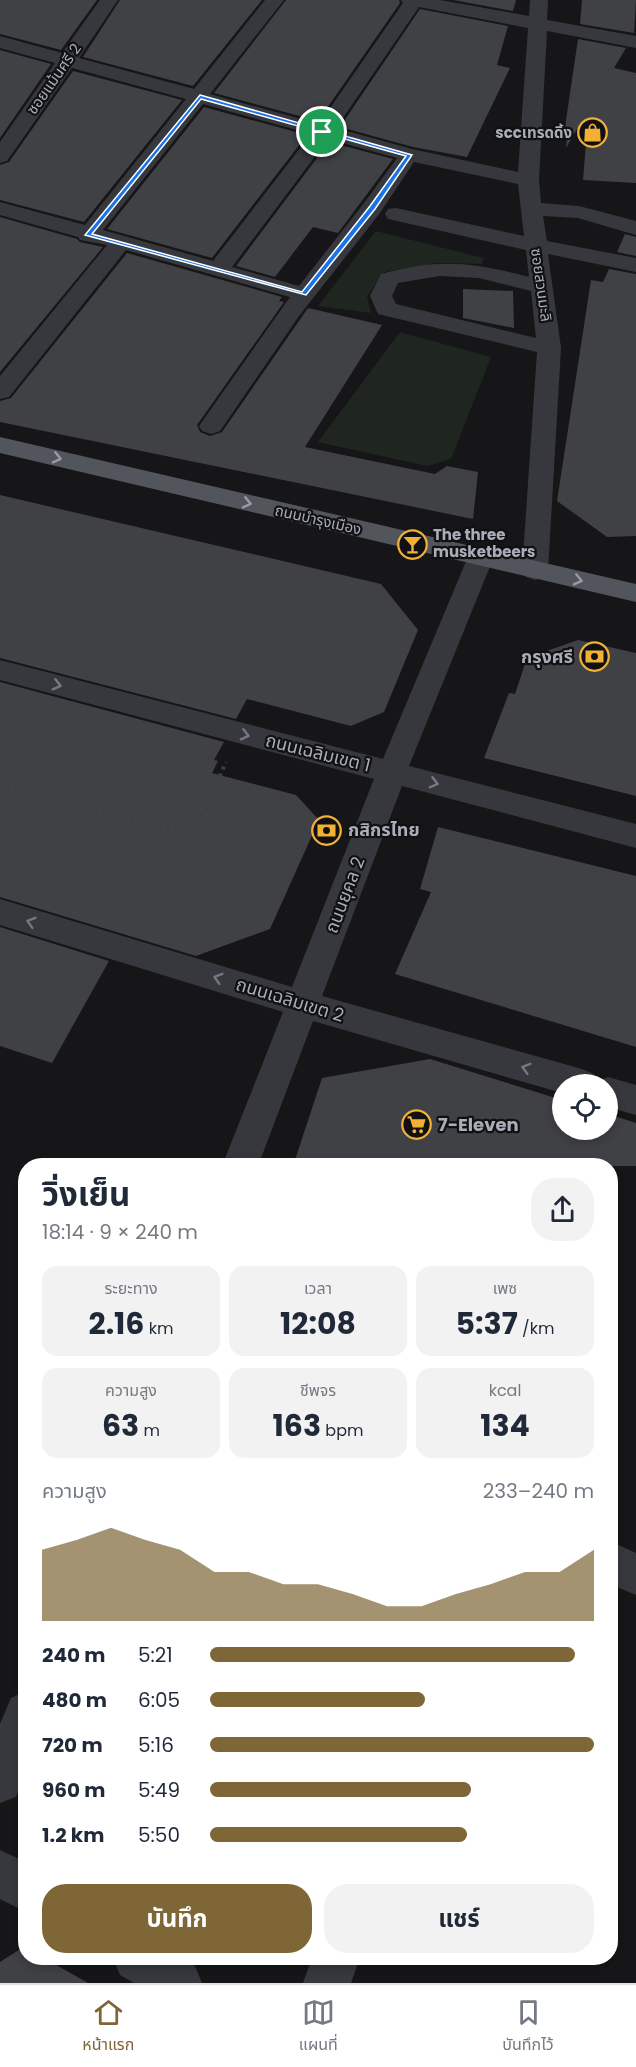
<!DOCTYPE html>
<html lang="th">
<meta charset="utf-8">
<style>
:root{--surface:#fff;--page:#f2f2f3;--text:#1f2937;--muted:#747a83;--line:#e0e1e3;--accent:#7e6636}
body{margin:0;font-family:Poppins,"Noto Sans Thai",sans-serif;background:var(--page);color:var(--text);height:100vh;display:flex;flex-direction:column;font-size:22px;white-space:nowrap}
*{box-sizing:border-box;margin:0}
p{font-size:20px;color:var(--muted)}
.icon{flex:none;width:33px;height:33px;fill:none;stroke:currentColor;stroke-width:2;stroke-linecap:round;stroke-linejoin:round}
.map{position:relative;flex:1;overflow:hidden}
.panel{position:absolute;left:18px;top:1158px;width:600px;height:807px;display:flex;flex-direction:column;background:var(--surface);border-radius:24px;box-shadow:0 3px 9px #0003}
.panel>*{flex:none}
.buttons{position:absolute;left:552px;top:1074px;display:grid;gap:12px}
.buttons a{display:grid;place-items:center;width:66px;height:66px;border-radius:50%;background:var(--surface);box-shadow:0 3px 9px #0003;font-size:30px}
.pin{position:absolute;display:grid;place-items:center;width:51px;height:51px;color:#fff;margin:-26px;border:3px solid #fff;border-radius:50%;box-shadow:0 2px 6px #0007}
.round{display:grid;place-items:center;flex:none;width:63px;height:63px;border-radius:24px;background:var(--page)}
.headline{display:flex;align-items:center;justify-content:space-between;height:102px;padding:0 24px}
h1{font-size:33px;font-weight:700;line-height:45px}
.stats{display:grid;grid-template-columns:repeat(3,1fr);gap:9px;height:102px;padding:6px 24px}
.stats div{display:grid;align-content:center;border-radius:15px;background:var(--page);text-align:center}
.stats b{font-size:30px;font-weight:700}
.stats small{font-size:16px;font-weight:400}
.stats p{font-size:16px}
.chart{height:168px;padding:12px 24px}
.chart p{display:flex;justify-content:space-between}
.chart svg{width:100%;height:108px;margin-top:6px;fill:var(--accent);opacity:.7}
.cta{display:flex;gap:12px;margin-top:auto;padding:12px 24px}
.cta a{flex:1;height:69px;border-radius:24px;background:var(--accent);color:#fff;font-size:24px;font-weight:700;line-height:69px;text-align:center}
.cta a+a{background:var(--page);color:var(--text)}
ul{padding:0 24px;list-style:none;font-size:20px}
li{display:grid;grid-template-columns:96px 72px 1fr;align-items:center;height:45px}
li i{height:15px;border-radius:8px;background:var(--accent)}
.tabs{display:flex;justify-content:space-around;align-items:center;height:84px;border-top:2px solid var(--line);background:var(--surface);font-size:16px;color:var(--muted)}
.tabs a{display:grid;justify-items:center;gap:3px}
.tabs .selected{color:var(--accent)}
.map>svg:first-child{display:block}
.green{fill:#1e261f}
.building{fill:#404145}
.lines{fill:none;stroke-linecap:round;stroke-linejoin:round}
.path-far2{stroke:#3d3f44;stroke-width:2;stroke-dasharray:2 3;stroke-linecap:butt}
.path-far1{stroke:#3d3f44;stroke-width:3;stroke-dasharray:2 4;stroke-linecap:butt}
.path{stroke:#3d3f44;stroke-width:4;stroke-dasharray:3 4.5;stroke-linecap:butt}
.minor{fill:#37383d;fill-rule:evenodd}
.major{fill:#53555c;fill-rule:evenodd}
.oneway{stroke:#979ba6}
.oneway2{stroke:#757881}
.route{fill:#1a73e8;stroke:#fff;stroke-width:1.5;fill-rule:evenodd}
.labels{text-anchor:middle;stroke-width:4.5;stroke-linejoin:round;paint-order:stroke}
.far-street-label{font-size:15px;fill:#a8adb8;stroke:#111113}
.far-poi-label{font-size:15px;font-weight:bold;fill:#a8adb8;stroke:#111113;text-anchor:end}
.poi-label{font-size:18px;font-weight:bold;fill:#a8adb8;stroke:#111113;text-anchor:start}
.street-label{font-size:18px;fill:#a8adb8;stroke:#111113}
</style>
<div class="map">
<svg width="636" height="1983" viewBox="0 0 636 1983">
<rect width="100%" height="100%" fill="#161618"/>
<path class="green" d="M376,231L484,258L482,264L437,263L384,272L367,296L371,313L318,306Z
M400,332L491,357L451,459L427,466L318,442Z"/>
<path class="building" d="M0,0H97L61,50L0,34Z
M120,0H262L193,86L83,57Z
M286,0H399L400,3L318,121L214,93Z
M453,0H516L513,11Z
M582,0H636L634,33L580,24Z
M420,9L508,26L497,65L510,68L467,157L413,147L340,127Z
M578,39L626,48L614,68L636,73V183L583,180L587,131L577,129L566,148L568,127H565Z
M0,50L51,64L0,138Z
M73,71L182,100L84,222L0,200V165L9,162Z
M204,107L307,135L212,258L107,229Z
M329,142L393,159L338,233L313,227L275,277L236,266Z
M0,217L77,239L80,242L103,247L0,372Z
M625,234L636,237V256L617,252Z
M127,253L282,297L279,301L284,302L197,425L200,432L210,436L222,432L308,308L382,325L305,447L435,474L447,466L478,472L473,519L0,422V401L11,398Z
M609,269L636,274V536L607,537L557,501L591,280L603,282Z
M463,289L513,291L514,328L463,318Z
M0,495L381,584L418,630L384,712L351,726L247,699L236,719L0,658Z
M578,640L636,653V796L484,758L509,693L515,694L527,658Z
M0,682L224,742L214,760L218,761L212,773L296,795L319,820L270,929L196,956L0,897Z
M438,827L636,876V1047L395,974L431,892L420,889Z
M0,927L109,961L52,1063L0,1046Z
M430,1059L562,1100V1130H608V1114L636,1123V1166H293L322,1078Z
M25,1946L26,1958H44L88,1983H0V1962Z"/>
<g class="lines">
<path class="path-far2" d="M125,336L164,286"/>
<path class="path-far1" d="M89,382L126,334
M0,564L9,563L284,636L288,645L256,702"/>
<path class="path" d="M0,785L187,834L196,831L226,762"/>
<path class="minor" d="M100,0H118L79,58L194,89L265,0H284L210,94L319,124L403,3L401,0H440L529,16L530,0H548L547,20L636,36V48L547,31L539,180L541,203L579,206L636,221V235L578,218L543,216L547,241L636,258V272L548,254L561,348L548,571L544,577L535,580L526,577L522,571L537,352L378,314L370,296L381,274C439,258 472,262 529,277L526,250L388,219L385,214L388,209L396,208L524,236L518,184L414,162L380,213L299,316L220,431L211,434L202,431L199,426L290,297L126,250L9,397L0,399V376L107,245L80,240L78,237L0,215V202L85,225L186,99L72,68L7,161L0,163V142L55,63L0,48V36L62,53ZM419,7L528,28L518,172L412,149L336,128ZM203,104L311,134L213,261L103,230ZM328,139L397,158L364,203L299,286L232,267ZM440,276L479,278L531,291L536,338L396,304L392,296L398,283Z
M480,550L489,553L493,559L409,766L636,824V848L402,786L322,996L582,1069L594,1074L598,1081L608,1077L636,1085V1115L608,1107V1084H562V1093L313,1021L258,1166H222L283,1012L0,925V899L292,987L374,779L0,680V660L383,759L467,559L471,553Z
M610,1541L636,1553V1595L610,1584Z
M26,1691V1773L16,1797L0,1803V1724L11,1698Z
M0,1850L26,1862V1912L0,1899Z
M113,1958H181L195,1966L202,1983H134L120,1975Z
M312,1958H360L351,1983H303Z"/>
<path class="major" d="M0,437L636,584V602L0,453Z"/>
</g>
<defs><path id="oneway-chevron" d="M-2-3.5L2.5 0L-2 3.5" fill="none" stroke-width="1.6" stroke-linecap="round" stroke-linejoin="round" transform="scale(1.5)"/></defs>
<g class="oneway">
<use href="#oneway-chevron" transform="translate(57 458) rotate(13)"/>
<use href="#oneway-chevron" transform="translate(247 503) rotate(13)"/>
<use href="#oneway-chevron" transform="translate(578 580) rotate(13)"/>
</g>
<g class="oneway2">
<use href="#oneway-chevron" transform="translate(57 685) rotate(15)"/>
<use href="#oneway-chevron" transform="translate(245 735) rotate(14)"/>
<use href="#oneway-chevron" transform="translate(434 783) rotate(15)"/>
<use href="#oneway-chevron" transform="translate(31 922) rotate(-163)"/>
<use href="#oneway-chevron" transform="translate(218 978) rotate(-163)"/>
<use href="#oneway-chevron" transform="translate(526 1068) rotate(-164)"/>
</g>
<path class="route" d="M200,95L412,155L375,209L306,295L85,235ZM201,99L406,156L370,206L302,292L92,234Z"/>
<defs>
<symbol id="shop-ring" viewBox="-11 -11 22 22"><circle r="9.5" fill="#111113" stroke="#f2b134" stroke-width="1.5"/><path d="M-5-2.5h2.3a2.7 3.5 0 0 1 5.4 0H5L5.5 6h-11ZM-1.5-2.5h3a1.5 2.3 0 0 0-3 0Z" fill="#f2b134"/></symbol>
<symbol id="bar-ring" viewBox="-11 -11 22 22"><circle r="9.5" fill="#111113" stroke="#f2b134" stroke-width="1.5"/><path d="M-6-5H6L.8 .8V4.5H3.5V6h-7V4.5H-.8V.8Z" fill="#f2b134"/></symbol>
<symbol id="bank-ring" viewBox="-11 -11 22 22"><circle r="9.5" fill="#111113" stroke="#f2b134" stroke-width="1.5"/><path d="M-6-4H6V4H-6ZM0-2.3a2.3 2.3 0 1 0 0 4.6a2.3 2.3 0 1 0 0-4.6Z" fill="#f2b134"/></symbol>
<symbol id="supermarket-ring" viewBox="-11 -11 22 22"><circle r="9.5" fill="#111113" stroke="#f2b134" stroke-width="1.5"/><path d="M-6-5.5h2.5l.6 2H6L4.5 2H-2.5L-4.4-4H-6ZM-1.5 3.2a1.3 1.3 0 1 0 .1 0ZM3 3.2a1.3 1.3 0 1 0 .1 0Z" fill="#f2b134"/></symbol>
</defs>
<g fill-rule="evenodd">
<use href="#shop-ring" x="576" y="116" width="33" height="33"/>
<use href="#bar-ring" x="396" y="528" width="33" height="33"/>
<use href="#bank-ring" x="578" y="640" width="33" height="33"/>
<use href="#bank-ring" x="310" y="814" width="33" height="33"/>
<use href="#supermarket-ring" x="400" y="1108" width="33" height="33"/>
</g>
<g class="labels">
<g class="far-street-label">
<text transform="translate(54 79) rotate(-55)" y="5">ซอยแม้นศรี 2</text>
<text transform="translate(541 285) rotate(82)" y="5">ซอยสวนมะลิ</text>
<text transform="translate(318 520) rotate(13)" y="5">ถนนบำรุงเมือง</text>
</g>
<g class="far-poi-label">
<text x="572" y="138">sccเทรดดิ้ง</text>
<text x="433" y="540" text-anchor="start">The three<tspan x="433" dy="17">musketbeers</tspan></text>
</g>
<g class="poi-label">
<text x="573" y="663" text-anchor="end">กรุงศรี</text>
<text x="348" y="836">กสิกรไทย</text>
<text x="438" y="1131">7-Eleven</text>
</g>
<g class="street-label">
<text transform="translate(318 753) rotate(14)" y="6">ถนนเฉลิมเขต 1</text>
<text transform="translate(345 895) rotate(-69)" y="6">ถนนยุคล 2</text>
<text transform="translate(290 1000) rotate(17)" y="6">ถนนเฉลิมเขต 2</text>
</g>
</g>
</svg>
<div class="buttons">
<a><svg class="icon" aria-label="locate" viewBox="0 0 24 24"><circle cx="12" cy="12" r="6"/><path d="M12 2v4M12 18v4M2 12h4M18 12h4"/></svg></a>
</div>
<div class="pin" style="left:322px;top:132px;background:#1e9e55"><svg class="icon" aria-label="arrive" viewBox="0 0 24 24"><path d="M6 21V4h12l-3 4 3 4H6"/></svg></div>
<section class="panel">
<div class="headline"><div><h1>วิ่งเย็น</h1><p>18:14 · 9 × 240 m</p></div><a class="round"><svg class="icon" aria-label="share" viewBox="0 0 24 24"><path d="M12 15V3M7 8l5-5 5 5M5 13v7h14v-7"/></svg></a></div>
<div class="stats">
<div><p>ระยะทาง</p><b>2.16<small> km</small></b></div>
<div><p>เวลา</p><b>12:08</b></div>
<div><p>เพซ</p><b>5:37<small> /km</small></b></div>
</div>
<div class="stats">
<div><p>ความสูง</p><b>63<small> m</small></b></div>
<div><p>ชีพจร</p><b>163<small> bpm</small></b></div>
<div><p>kcal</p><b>134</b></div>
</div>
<div class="chart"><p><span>ความสูง</span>233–240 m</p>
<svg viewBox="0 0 160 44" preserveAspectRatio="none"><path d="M0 44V15L10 11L20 6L30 11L40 15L50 24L60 24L70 29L80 29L90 33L100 38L110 38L120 33L130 29L140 24L150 24L160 15V44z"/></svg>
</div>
<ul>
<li><b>240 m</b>5:21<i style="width:95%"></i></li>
<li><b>480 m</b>6:05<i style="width:56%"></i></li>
<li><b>720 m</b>5:16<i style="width:100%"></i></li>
<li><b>960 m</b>5:49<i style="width:68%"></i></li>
<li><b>1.2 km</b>5:50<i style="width:67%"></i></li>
</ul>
<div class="cta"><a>บันทึก</a><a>แชร์</a></div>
</section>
</div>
<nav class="tabs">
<a class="selected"><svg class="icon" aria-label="home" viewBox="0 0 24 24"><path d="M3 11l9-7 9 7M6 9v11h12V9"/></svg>หน้าแรก</a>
<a><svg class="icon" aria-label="map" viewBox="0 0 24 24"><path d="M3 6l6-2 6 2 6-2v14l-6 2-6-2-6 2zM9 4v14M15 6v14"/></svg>แผนที่</a>
<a><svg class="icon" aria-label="saved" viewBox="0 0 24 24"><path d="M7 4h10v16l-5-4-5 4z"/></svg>บันทึกไว้</a>
</nav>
